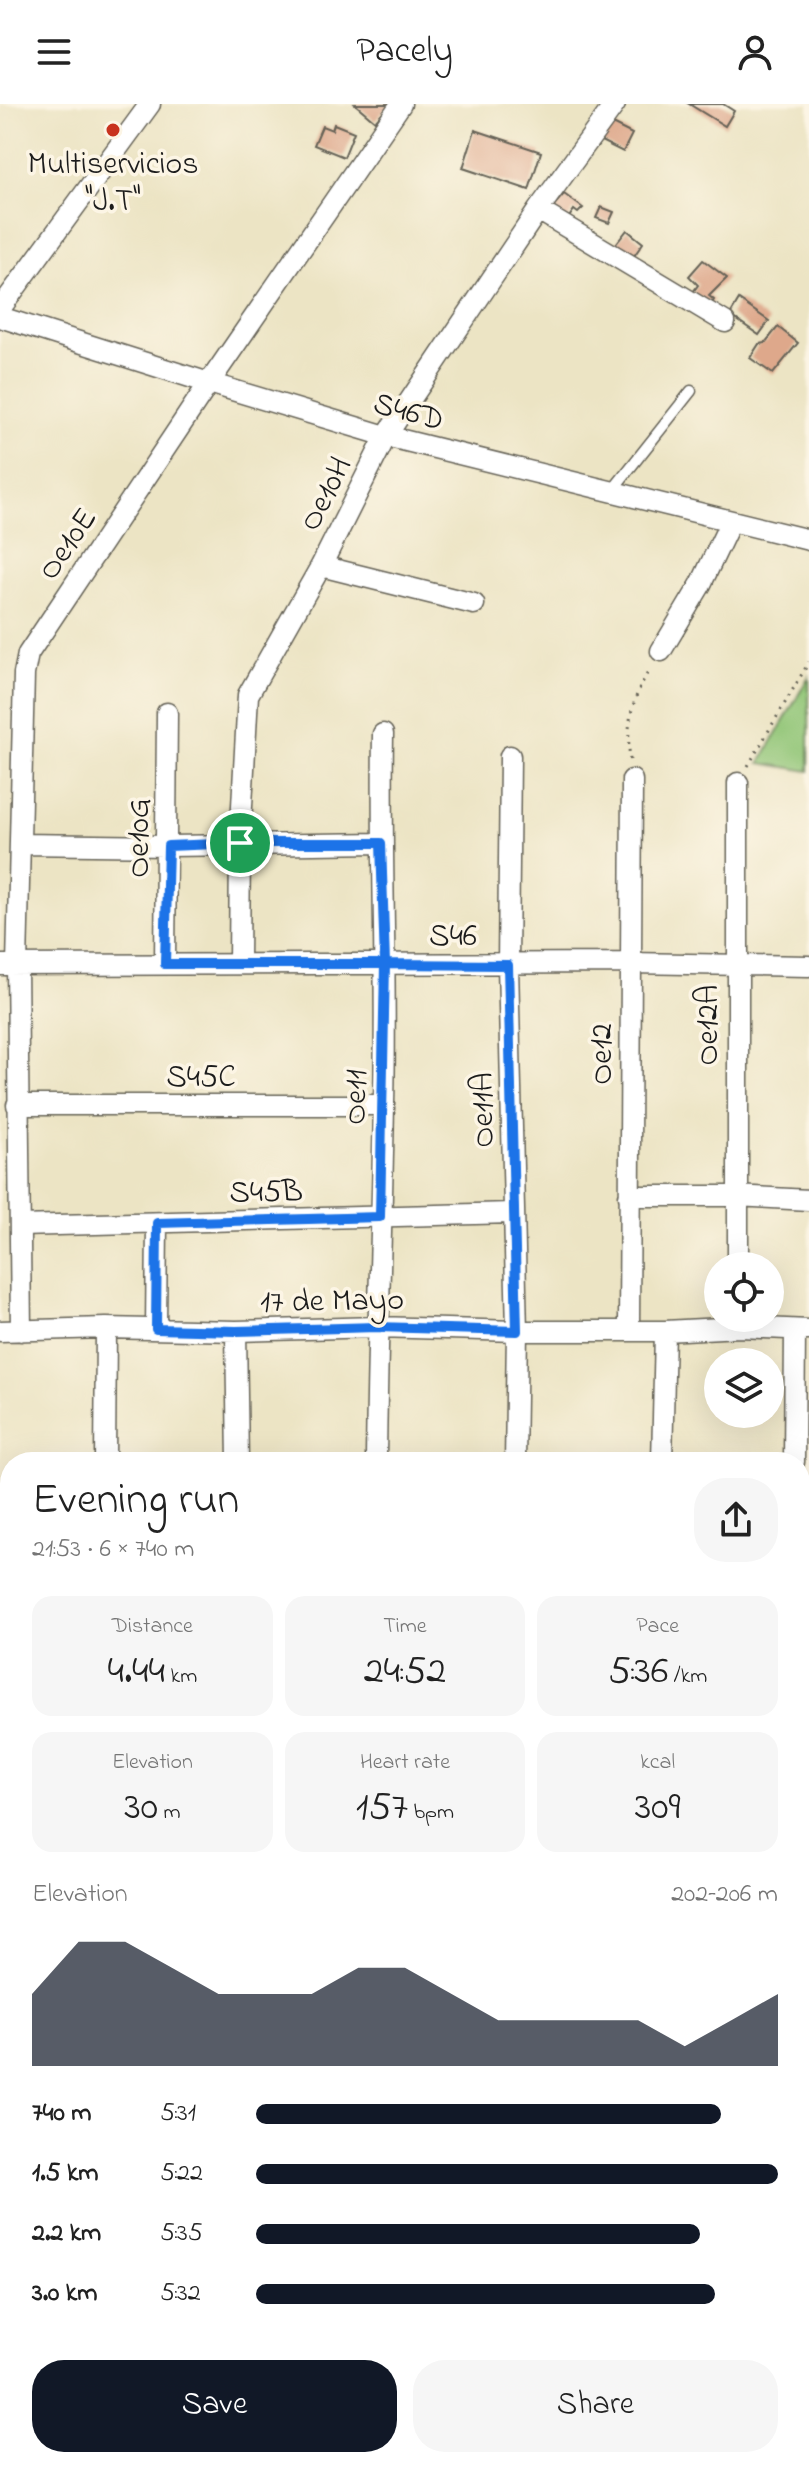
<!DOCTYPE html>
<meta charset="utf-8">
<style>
:root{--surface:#fff;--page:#f6f6f6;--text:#222;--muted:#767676;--accent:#111827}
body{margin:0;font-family:"Indie Flower",sans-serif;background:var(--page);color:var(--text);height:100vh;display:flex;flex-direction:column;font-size:30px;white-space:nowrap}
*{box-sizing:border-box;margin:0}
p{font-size:26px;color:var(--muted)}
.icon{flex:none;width:44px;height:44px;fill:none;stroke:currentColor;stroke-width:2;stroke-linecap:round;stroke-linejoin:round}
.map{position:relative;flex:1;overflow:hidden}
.sheet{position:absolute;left:0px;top:1348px;width:810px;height:1016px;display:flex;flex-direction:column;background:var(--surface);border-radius:32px 32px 0 0;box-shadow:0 8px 32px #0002}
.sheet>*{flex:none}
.tools{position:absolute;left:704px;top:1148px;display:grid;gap:16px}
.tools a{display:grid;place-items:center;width:80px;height:80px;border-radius:50%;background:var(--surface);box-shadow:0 8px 32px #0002;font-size:40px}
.pin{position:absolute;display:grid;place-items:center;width:68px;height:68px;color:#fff;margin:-34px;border:4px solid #fff;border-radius:50%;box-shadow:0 2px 8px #0007}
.round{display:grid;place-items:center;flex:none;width:84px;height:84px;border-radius:32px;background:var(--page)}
.summary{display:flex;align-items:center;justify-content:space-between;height:136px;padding:0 32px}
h1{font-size:44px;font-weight:600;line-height:60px}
.metrics{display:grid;grid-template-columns:repeat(3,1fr);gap:12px;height:136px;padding:8px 32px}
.metrics div{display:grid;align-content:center;border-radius:20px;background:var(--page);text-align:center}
.metrics b{font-size:40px;font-weight:600}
.metrics small{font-size:22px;font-weight:400}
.metrics p{font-size:22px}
.chart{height:224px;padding:16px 32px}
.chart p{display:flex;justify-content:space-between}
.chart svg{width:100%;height:144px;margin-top:8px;fill:var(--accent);opacity:.7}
.primary-button{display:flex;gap:16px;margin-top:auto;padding:16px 32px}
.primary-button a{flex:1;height:92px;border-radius:32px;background:var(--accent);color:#fff;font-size:32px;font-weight:600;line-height:92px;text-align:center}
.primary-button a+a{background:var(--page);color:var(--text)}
ul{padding:0 32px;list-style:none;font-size:26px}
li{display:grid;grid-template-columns:128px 96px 1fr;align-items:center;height:60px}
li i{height:20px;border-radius:10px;background:var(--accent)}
header{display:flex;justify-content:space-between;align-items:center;height:104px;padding:0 32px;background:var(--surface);font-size:36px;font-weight:600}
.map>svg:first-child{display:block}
.green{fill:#90c576;stroke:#567049;stroke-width:2}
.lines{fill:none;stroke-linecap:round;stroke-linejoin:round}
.stream{stroke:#57a6d1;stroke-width:6}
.building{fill:#dea88b}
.service-casing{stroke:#656257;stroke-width:13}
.minor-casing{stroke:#656257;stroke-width:23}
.path{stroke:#656257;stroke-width:3;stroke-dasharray:2 6;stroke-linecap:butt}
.service{stroke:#fff;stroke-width:10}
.minor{stroke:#fff;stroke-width:20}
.route-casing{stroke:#fff;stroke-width:16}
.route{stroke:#1a73e8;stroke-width:10}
.poi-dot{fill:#c8321e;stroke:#fcf5e5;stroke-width:3}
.labels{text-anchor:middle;stroke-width:7;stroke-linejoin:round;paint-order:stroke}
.poi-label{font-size:32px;fill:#1c1c1c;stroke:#fcf5e5}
.street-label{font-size:32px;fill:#1c1c1c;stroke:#fcf5e5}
</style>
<header><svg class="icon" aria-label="menu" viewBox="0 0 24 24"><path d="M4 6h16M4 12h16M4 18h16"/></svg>Pacely<svg class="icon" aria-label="person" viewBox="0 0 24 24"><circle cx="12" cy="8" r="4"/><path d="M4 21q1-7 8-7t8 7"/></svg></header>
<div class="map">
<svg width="809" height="2364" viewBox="0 0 809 2364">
<rect width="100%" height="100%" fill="#fcf5e5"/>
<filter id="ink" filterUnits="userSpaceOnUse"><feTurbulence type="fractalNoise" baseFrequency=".0125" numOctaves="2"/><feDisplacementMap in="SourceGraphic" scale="16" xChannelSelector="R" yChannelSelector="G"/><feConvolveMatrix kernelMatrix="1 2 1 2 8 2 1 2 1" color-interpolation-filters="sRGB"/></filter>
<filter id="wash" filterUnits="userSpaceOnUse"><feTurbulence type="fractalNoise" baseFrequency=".006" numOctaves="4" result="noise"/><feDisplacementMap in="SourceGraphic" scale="32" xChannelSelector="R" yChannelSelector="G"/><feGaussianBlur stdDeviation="1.8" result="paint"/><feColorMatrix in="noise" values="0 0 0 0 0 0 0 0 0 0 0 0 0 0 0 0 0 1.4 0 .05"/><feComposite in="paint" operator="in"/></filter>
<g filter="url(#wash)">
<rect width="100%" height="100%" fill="#ece4c4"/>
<path class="green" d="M809,572V667L760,659Z"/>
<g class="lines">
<path class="stream" d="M800,1848L809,1850"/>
</g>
<g id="blocks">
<path class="building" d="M355,0H390L375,17Z
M689,0H723L734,7L725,22Z
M610,19L632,30L623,48L601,37Z
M334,20L354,28L344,53L314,41L322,22L332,26Z
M475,26L541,48L529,86L463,64Z
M564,90L583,104L578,109L574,106L565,119L549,107Z
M601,103L614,108L609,119L596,114Z
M627,126L643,139L629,159L612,145Z
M703,156L727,174L709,192L714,196L710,202L693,188L698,181L689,172Z
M739,196L769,217L759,231L730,211Z
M778,223L798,239L773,270L750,254L759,240L765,239Z"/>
</g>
</g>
<g filter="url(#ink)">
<use href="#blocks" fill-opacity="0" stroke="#656257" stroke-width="2"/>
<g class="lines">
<defs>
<path id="service" d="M611,388L691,287
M0,2170H10"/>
<path id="minor" d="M538,106L725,218
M0,205L150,0
M0,213L209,279L386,332L809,436
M321,462L474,500
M661,547L701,480L731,417
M510,652L508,861L517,1227L515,1358
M738,679V1162
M20,740L168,742L381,739
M165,860L167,609
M239,860L240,739L248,591L321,462L386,332L538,106L615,0
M0,861L630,859L809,862
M17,1001H384
M629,1092H736L809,1096
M20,1122L513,1109
M156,1225L157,1119
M629,1225L632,676
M0,1227L106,1224L236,1227L377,1223L517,1227H665L740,1223L809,1226
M21,1227L17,861L24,570L28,550L209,279L401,0
M236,1227L238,1358
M105,1358L106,1224
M376,1358C377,1239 382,1119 384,1000C387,876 381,753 383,630
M662,1358L665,1227
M794,1358L795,1226
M800,1539L809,1536
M0,1552H10
M800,1636V1756
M0,1881L10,1873
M800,1883L809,1884
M54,2364L57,2354"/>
</defs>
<use href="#service" class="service-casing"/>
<use href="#minor" class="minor-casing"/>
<path class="path" d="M630,656C626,620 631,596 650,565
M748,662L809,558
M800,1814H809"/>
<use href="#service" class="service"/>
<use href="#minor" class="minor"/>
</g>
</g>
<g class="lines" filter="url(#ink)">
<defs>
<path id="route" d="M240,739L168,742L165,860H385L380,1113L157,1119L156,1225L236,1227L377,1223L517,1227L508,861L385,860L381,739H240"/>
</defs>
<use href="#route" class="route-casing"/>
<use href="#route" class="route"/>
</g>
<circle class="poi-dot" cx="113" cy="26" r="8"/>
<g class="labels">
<g class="poi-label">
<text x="113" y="69">Multiservicios<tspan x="113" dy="37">"J.T"</tspan></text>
</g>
<g class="street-label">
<text transform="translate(409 306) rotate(15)" y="11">S46D</text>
<text transform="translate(324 389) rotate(-63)" y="11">Oe10H</text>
<text transform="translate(66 439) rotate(-56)" y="11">Oe10E</text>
<text transform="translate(137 734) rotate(-90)" y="11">Oe10G</text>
<text x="453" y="841">S46</text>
<text transform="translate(706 921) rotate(-90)" y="11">Oe12A</text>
<text transform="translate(600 950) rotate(-90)" y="11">Oe12</text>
<text x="201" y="982">S45C</text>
<text transform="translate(354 993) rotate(-89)" y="11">Oe11</text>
<text transform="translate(481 1006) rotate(-91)" y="11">Oe11A</text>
<text transform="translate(266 1086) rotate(-1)" y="11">S45B</text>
<text transform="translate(332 1195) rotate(-1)" y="11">17 de Mayo</text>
</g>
</g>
</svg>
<div class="tools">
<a><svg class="icon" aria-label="locate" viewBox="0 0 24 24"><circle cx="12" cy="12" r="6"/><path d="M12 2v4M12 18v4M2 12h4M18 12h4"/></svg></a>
<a><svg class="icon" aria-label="layers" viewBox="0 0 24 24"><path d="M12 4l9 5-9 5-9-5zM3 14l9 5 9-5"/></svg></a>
</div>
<div class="pin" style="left:240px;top:739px;background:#1e9e55"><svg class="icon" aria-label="arrive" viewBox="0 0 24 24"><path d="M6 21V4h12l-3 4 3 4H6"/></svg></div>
<section class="sheet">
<div class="summary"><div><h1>Evening run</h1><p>21:53 · 6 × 740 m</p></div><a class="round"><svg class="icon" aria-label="share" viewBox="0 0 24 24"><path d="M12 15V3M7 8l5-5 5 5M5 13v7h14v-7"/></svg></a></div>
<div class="metrics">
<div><p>Distance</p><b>4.44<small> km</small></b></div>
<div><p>Time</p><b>24:52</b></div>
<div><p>Pace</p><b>5:36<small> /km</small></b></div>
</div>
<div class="metrics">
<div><p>Elevation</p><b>30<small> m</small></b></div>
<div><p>Heart rate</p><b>157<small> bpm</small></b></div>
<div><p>kcal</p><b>309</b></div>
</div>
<div class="chart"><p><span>Elevation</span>202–206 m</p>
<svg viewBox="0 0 160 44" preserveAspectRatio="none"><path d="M0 44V22L10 6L20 6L30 14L40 22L50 22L60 22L70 14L80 14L90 22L100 30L110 30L120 30L130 30L140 38L150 30L160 22V44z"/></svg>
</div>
<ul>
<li><b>740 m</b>5:31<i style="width:89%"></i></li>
<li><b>1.5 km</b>5:22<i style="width:100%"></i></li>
<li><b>2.2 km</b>5:35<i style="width:85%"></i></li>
<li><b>3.0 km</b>5:32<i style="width:88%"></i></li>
</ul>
<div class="primary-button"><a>Save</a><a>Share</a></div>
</section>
</div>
